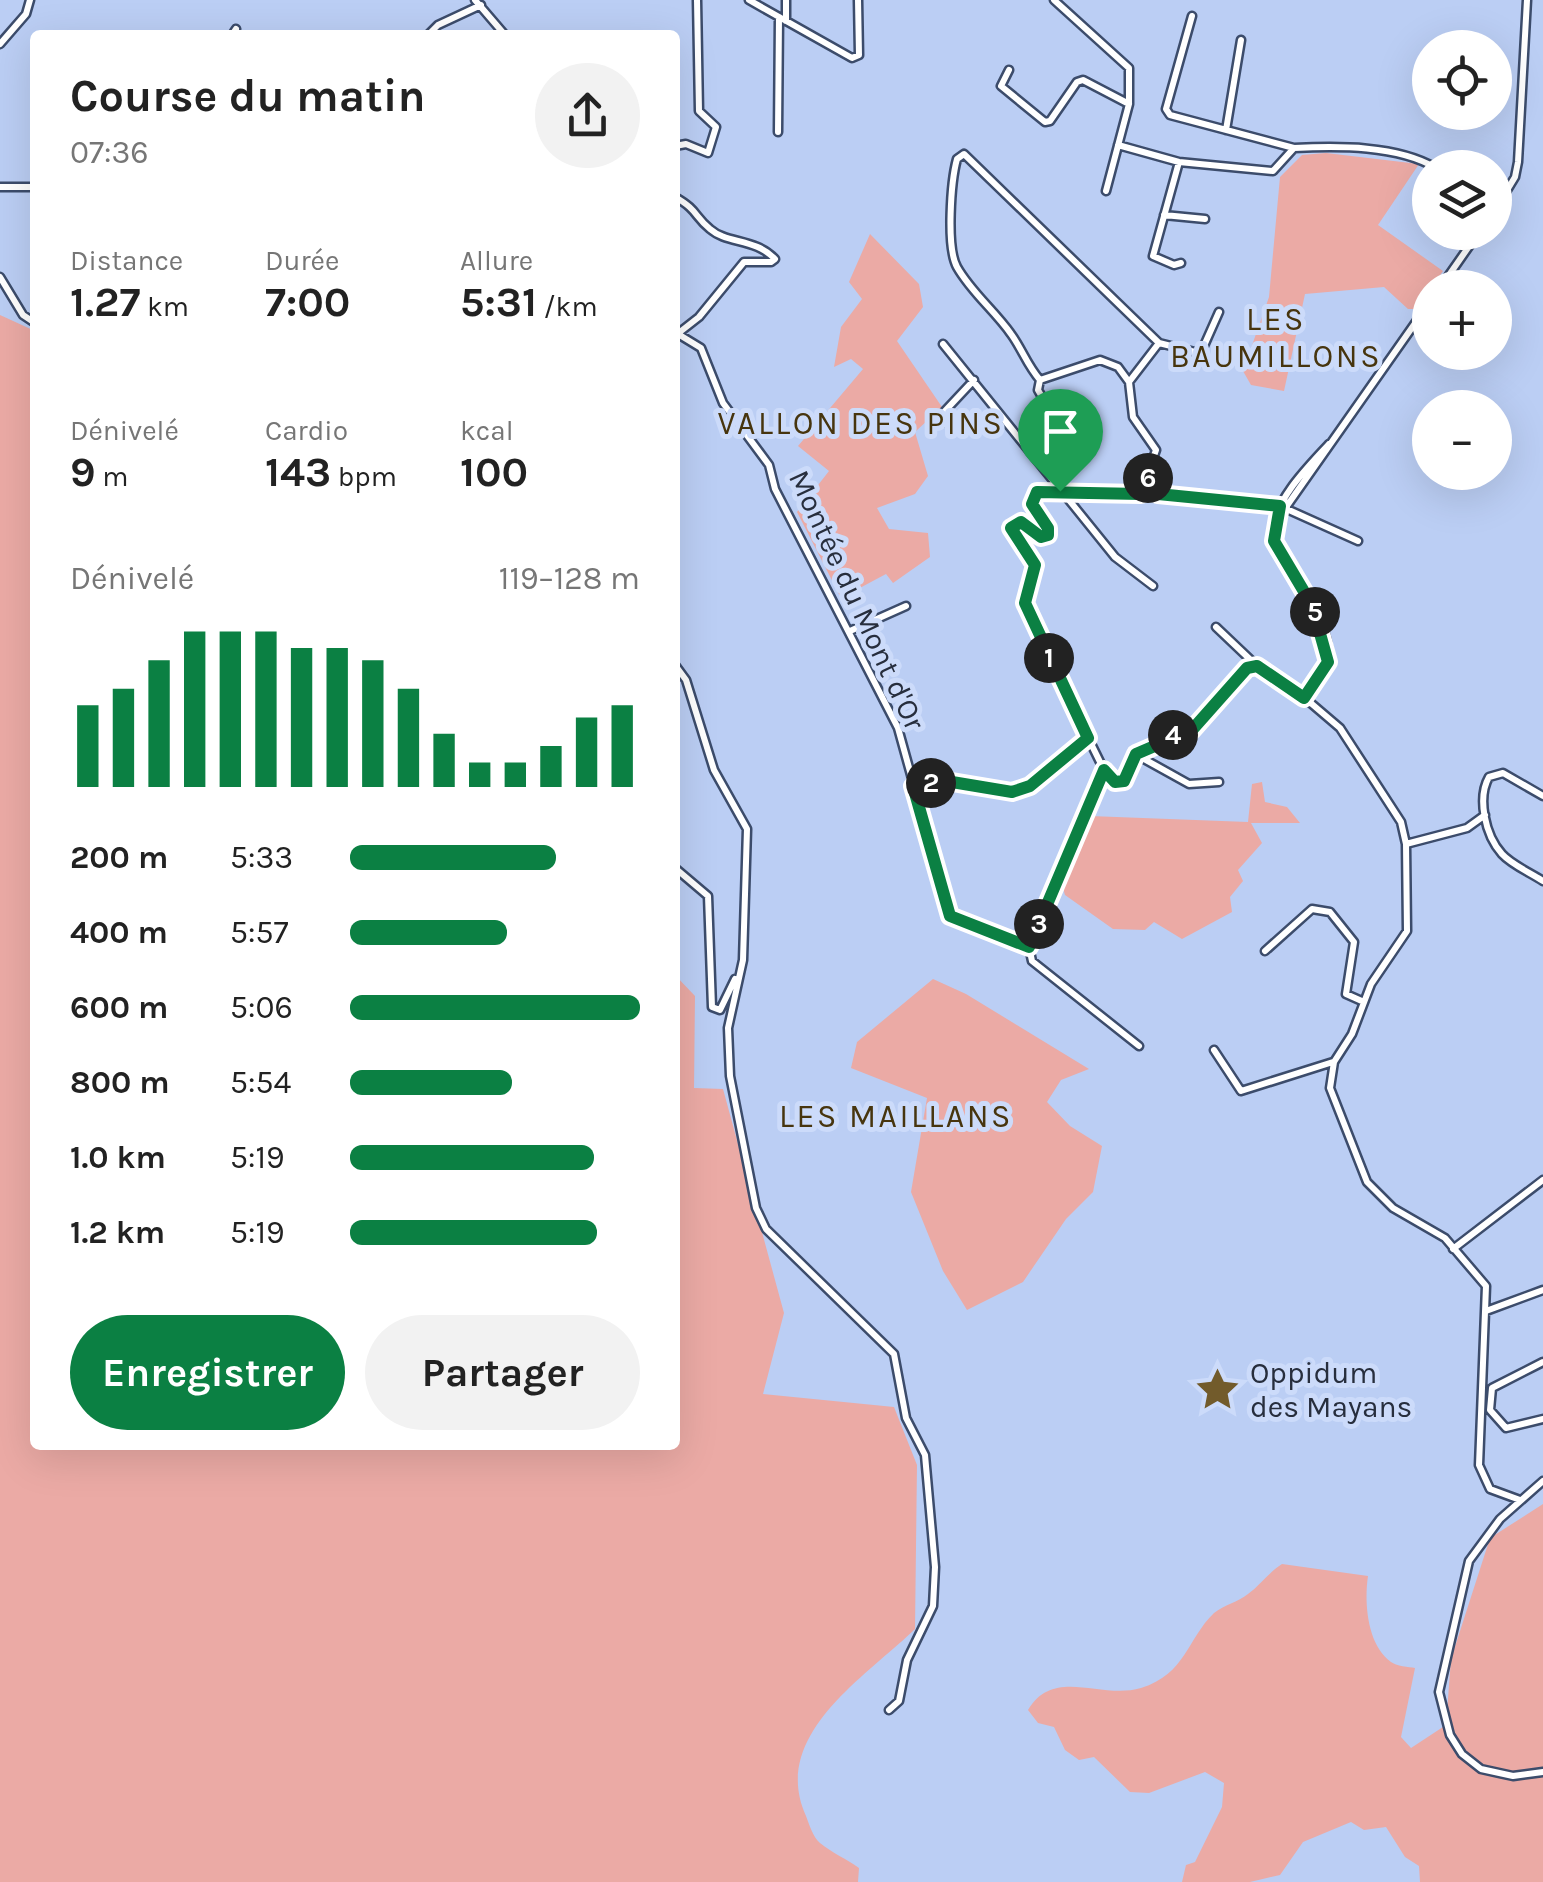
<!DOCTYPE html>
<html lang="fr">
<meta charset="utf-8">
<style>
:root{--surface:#fff;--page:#f2f2f2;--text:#222;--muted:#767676;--accent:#0b8043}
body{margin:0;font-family:Karla,sans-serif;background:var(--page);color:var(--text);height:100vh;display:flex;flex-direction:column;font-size:38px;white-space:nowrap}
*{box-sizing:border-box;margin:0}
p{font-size:32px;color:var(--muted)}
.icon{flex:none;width:55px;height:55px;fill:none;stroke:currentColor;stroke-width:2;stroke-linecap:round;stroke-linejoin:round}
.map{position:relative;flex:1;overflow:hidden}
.panel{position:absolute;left:30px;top:30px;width:650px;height:1420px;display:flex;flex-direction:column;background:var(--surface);border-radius:10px;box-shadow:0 10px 40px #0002}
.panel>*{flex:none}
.controls{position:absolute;left:1412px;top:30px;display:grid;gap:20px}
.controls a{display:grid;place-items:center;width:100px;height:100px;border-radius:50%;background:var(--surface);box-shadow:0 10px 40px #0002;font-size:50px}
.pin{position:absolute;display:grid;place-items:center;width:85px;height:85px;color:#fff;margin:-102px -42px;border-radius:50% 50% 50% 0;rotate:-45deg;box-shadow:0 0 10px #0007}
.pin .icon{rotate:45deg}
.km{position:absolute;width:50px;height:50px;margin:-25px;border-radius:50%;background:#222;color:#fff;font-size:28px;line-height:50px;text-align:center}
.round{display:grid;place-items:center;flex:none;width:105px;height:105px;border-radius:52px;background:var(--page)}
.overview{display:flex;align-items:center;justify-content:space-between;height:170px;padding:0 40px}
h1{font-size:45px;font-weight:700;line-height:75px}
.stats{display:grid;grid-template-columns:repeat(3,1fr);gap:15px;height:170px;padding:10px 40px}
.stats div{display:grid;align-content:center}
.stats b{font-size:42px;font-weight:700}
.stats small{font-size:28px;font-weight:400}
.stats p{font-size:28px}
.chart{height:280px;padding:20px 40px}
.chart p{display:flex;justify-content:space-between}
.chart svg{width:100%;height:180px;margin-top:10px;stroke:var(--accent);stroke-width:6}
.button{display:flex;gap:20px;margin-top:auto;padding:20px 40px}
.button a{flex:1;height:115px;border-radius:60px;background:var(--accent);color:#fff;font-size:40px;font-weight:700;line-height:115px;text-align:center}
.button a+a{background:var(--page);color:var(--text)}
ul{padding:0 40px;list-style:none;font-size:32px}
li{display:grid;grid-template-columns:160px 120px 1fr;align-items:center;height:75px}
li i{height:25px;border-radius:12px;background:var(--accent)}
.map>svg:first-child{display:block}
.green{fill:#ebaaa5}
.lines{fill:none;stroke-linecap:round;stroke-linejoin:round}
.street-casing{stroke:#3c4c6b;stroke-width:11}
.street{stroke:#fff;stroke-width:6}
.route-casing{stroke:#fff;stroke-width:20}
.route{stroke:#0b8043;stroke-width:12}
.labels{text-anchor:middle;stroke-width:10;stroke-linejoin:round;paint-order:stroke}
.street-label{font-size:30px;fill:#272e3d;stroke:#ccdbfa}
.poi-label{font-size:30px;fill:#272e3d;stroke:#ccdbfa;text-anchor:start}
.neighbourhood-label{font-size:32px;letter-spacing:2.5px;fill:#47350e;stroke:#ccdbfa}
</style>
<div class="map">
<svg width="1543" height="1882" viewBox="0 0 1543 1882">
<rect width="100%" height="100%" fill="#bbcef4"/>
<path class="green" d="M1326,153L1419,164L1378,225L1443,271L1417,309H1408L1384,287L1305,294L1284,391L1251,385L1243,371L1269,297L1280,177L1302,155Z
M870,234L919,284L923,307L897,341L942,407L915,432L928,476L915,494L877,508L889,529L928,533L930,557L893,583L886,574L841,598L797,512L829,471L798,446L863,369L851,359L834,367L841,327L862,299L849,282Z
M0,315L35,331V1445H675V975L695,996L694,1088L723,1089L784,1313L763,1394L894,1407L917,1465L915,1629C867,1676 769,1735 806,1816C809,1824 813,1837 820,1843C832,1853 847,1859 859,1868L858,1882H0Z
M1262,782L1265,802L1287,807L1300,823H1251L1262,843L1238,870L1243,881L1230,897L1232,912L1182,939L1154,922L1145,930L1113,929L1065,895L1062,885L1090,816L1248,822L1252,784Z
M933,979L966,994L1089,1069L1061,1080L1047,1102L1070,1126L1102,1146L1093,1192L1066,1219L1023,1282L967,1310L943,1271L911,1192L927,1098L851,1068L857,1042Z
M1543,1504V1882H1420L1419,1866L1405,1857L1386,1827L1364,1830L1351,1822L1303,1842L1280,1875L1250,1882H1182L1186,1865L1195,1862L1222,1807L1224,1783L1205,1772L1149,1793L1130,1792L1094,1757L1079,1760L1065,1750L1054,1727L1038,1723L1028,1710C1054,1666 1100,1700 1141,1688C1186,1674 1187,1639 1214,1613C1224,1605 1238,1602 1248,1594C1260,1585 1268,1573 1282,1564L1368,1576C1364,1602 1367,1645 1391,1662C1396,1666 1409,1667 1415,1668L1401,1737L1411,1748L1446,1725L1451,1659L1490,1538Z"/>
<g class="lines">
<defs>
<path id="street" d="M475,0L505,35
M749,0L852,58L859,55L858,0
M786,0V21
M1054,0L1129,68V104L1106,191
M1192,16L1166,109L1170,115L1294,148
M232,35L236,29
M428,35L438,25L481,5
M0,44L26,14L30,0
M1009,70L1001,86L1045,122L1050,121L1077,82L1083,80L1129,104
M1226,130L1241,40
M778,132L779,17
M1118,145L1179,162L1273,171L1294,148C1338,146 1397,145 1436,168
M675,146L686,144L708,153L716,127L699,111L697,0
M1179,162L1153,256L1174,265L1181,263
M0,187H35
M675,197C698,210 694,216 710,229C727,244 755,238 775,259L771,262H744L699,317L676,335
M1495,210L1515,177L1518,162L1527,0
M1164,215L1205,219
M0,277L23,315L35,323
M1440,288L1479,232
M678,334L701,348L723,403L769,465L775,489L898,728L950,916L1029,947
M943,344L1115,557L1153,586
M1040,380L1038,390L1074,452L1096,439L1084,412
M1129,382L1118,367L1100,360L1040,380C1027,365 1022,349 1011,334C995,311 971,292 957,267C946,247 951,181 957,159L964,154L1159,343L1195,352L1203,348L1219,312
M947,423L944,412L974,380
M1141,493L1156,450L1133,417L1129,382L1159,343
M1284,510L1430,302
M1216,627L1257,666L1292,687L1340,728L1401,822L1406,844L1407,931L1371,984L1352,1034L1334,1062L1330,1088L1367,1182L1393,1208L1445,1238L1486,1286L1479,1465L1490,1489L1520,1500
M850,631L906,606
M675,665L686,680L714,770L747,829L743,960L728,1028L730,1076L756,1208L766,1229L894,1354L906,1418L925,1455L935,1567L933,1606L907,1660L899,1701L889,1710
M1255,666L1247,668L1192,730L1135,754L1124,781L1115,782L1104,770L1033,626L1025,603L1035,565L1013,533V524L1021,522L1041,537L1048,535L1049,528L1031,500L1042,491L1159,494L1280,506L1358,541
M1304,698C1311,688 1323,676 1326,665C1341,621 1270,566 1273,529C1276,498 1309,466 1329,444
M1135,754L1189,784L1219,782
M913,786L946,781L1012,792L1030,786L1088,737
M1543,796L1503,773L1489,777C1477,798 1485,835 1502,854C1512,865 1531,873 1543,881
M1406,844L1467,828L1485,815
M675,868L708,896L712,1007L720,1010L735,979
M1029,947L1104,770
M1029,947L1032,961L1139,1046
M1265,951L1312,909L1330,912L1354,942L1346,994L1364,1002
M1214,1050L1241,1091L1333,1062
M1453,1249L1543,1180
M1486,1311L1543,1290
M1543,1362L1492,1388L1490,1410L1506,1428L1543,1419
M1543,1481L1500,1519L1469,1561L1439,1692L1450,1735L1462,1754L1481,1769L1513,1776L1543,1772"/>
</defs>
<use href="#street" class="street-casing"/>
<use href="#street" class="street"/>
</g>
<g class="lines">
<defs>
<path id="route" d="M1149,476L1158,494L1280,506L1274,541L1312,605L1328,662L1304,698L1257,666L1247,668L1192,730L1136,754L1124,781L1115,782L1104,770L1029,947L950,916L913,786L946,781L1012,792L1030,786L1088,738L1025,603L1035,565L1011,528L1021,522L1041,537L1048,535V528L1032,504L1037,492L1141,494Z"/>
</defs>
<use href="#route" class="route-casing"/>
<use href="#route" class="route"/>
</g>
<defs>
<symbol id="sight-bare" viewBox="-9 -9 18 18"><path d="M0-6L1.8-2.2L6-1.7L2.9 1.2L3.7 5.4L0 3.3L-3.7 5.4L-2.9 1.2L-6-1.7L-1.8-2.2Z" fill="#725b2b" stroke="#ccdbfa" stroke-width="2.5" paint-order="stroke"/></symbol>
</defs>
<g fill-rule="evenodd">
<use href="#sight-bare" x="1186" y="1358" width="63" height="63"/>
</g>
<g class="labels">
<g class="street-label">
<text transform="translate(857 600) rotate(65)" y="10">Montée du Mont d'Or</text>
</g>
<g class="poi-label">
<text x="1250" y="1383">Oppidum<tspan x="1250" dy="34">des Mayans</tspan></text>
</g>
<g class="neighbourhood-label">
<text x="1276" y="330">LES<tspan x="1276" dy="37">BAUMILLONS</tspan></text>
<text x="861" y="434">VALLON DES PINS</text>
<text x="896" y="1127">LES MAILLANS</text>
</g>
</g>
</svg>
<div class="controls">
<a><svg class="icon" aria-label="locate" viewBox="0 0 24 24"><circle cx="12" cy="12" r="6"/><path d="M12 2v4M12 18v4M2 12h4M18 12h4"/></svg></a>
<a><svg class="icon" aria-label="layers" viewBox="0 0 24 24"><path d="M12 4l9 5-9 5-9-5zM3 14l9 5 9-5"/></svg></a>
<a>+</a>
<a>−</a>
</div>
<div class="pin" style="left:1060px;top:491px;background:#1e9e55"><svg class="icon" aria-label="arrive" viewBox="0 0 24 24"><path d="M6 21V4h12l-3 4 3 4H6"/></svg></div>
<b class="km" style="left:1049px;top:658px">1</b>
<b class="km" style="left:931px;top:783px">2</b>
<b class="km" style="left:1039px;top:924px">3</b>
<b class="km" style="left:1173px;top:735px">4</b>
<b class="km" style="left:1315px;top:612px">5</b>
<b class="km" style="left:1148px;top:478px">6</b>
<section class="panel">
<div class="overview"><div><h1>Course du matin</h1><p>07:36</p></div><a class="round"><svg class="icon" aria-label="share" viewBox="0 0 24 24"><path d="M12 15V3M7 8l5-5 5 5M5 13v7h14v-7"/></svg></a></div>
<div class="stats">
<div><p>Distance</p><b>1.27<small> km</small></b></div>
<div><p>Durée</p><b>7:00</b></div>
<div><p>Allure</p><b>5:31<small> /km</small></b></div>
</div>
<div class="stats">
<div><p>Dénivelé</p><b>9<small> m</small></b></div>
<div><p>Cardio</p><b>143<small> bpm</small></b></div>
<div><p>kcal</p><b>100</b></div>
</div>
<div class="chart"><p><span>Dénivelé</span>119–128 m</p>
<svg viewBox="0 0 160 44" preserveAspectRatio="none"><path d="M5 44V24M15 44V20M25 44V13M35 44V6M45 44V6M55 44V6M65 44V10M75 44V10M85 44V13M95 44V20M105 44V31M115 44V38M125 44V38M135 44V34M145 44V27M155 44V24"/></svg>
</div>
<ul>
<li><b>200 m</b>5:33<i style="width:71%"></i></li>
<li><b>400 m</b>5:57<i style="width:54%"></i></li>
<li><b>600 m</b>5:06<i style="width:100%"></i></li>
<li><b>800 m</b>5:54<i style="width:56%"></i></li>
<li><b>1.0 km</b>5:19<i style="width:84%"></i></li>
<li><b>1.2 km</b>5:19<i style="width:85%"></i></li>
</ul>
<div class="button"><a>Enregistrer</a><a>Partager</a></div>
</section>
</div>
